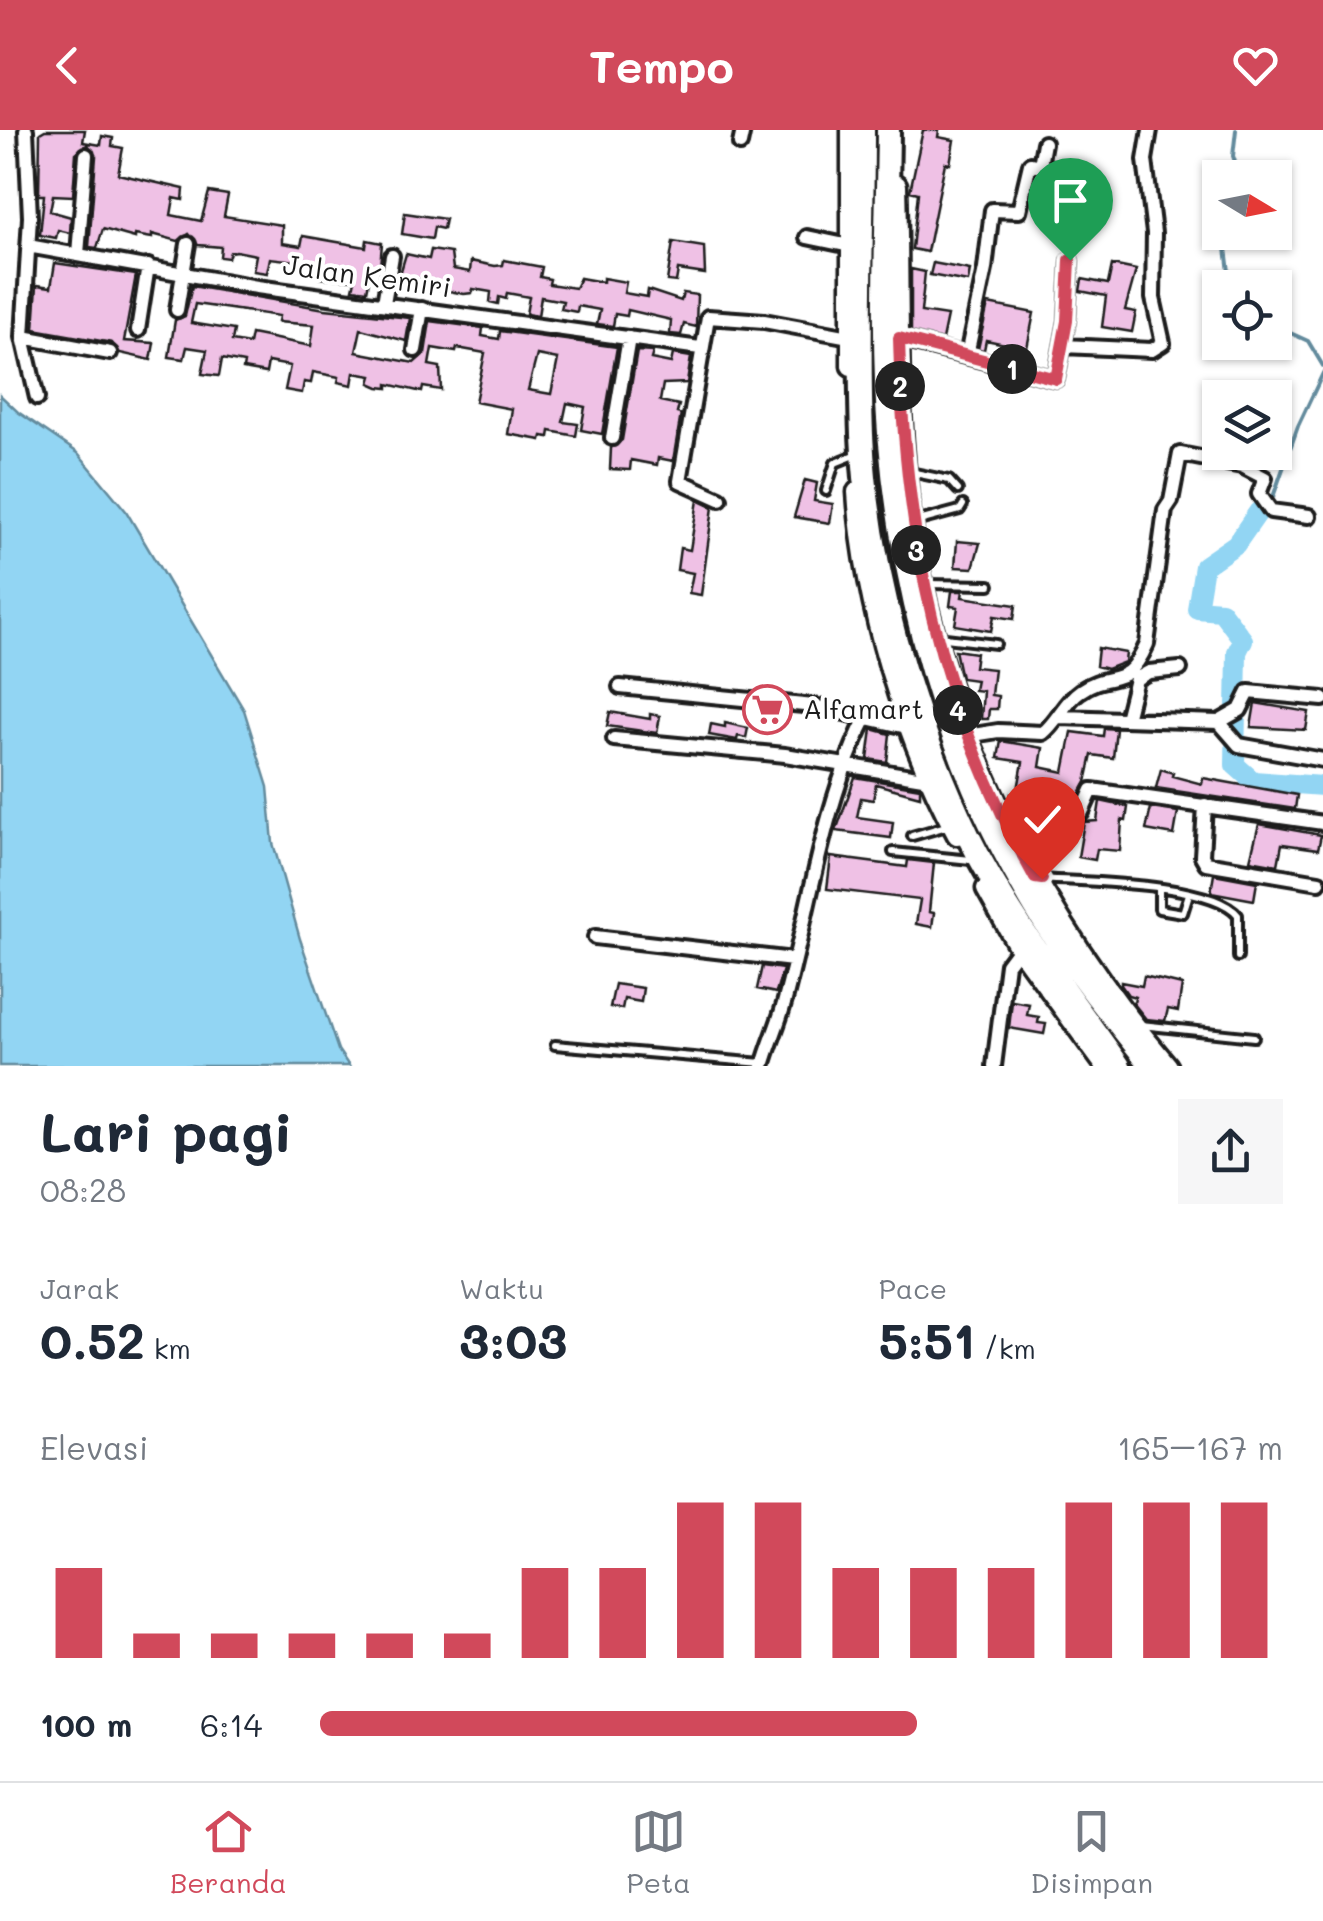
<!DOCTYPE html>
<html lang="id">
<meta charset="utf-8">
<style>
:root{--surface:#fff;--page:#f6f6f7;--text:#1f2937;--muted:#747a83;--line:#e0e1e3;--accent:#d1495b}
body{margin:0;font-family:Mali,sans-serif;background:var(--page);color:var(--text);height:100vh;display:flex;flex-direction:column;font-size:38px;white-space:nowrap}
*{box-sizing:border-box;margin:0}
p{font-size:32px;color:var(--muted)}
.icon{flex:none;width:55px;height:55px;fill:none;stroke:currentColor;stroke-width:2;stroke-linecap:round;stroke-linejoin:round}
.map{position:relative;height:936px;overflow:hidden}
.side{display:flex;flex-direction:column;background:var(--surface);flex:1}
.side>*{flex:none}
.needle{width:65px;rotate:100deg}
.buttons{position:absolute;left:1202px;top:30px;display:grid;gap:20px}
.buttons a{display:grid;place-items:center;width:90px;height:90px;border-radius:0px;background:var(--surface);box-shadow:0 2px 8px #0004;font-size:50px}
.pin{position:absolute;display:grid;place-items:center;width:85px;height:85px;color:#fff;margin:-102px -42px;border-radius:50% 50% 50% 0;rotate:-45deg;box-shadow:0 0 10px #0007}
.pin .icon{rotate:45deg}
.km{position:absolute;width:50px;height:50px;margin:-25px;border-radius:50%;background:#222;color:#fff;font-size:28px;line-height:50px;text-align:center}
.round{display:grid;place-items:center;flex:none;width:105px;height:105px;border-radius:0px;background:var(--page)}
.headline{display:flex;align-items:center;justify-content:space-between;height:170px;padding:0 40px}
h1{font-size:55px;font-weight:700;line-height:75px}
.figures{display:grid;grid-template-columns:repeat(3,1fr);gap:15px;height:170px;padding:10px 40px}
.figures div{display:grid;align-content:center}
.figures b{font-size:50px;font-weight:700}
.figures small{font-size:28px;font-weight:400}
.figures p{font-size:28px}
.chart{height:280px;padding:20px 40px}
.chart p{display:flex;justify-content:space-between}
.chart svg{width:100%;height:180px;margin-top:10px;stroke:var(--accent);stroke-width:6}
ul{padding:0 40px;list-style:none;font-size:32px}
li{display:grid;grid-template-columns:160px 120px 1fr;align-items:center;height:75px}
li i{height:25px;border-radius:12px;background:var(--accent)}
header{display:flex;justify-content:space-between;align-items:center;height:130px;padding:0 40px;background:var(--accent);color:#fff;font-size:45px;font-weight:700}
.tab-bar{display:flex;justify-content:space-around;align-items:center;height:140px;border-top:2px solid var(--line);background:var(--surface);font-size:28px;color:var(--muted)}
.tab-bar a{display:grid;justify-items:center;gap:5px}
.tab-bar .active{color:var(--accent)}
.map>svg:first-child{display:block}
.water{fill:#92d5f3;stroke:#638b9d;stroke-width:2.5}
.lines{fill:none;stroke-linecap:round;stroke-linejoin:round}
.stream{stroke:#638b9d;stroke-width:4}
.river{stroke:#92d5f3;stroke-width:20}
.building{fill:#efc1e5;stroke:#1c1c1c;stroke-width:2.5;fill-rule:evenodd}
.lane-casing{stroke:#1c1c1c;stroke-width:14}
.street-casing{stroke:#1c1c1c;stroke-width:20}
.secondary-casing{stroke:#1c1c1c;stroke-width:25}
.highway-casing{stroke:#1c1c1c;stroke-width:30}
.lane{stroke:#fff;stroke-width:6}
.street{stroke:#fff;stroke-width:12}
.secondary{stroke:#fff;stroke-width:18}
.highway{stroke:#fff;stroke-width:22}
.route-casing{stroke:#fff;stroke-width:20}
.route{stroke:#d1495b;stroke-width:12}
.labels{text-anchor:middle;stroke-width:8;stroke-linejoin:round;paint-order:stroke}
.street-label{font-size:28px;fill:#1c1c1c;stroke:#fff}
.poi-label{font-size:28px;fill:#1c1c1c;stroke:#fff;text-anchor:start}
</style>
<header><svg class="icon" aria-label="back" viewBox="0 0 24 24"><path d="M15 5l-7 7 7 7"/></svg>Tempo<svg class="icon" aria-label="heart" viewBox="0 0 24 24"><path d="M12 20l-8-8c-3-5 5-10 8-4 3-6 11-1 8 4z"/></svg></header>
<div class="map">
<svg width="1323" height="936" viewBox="0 0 1323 936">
<rect width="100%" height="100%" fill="#fff"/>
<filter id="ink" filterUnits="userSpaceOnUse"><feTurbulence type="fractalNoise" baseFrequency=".01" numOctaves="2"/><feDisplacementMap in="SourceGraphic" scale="20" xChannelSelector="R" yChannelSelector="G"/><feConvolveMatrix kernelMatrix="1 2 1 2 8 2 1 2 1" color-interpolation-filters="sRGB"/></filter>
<g filter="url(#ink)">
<path class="water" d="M0,265L18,282L78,323L126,381L244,580L268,657L273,713L300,809L338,920L349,936H0Z"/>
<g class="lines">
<path class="stream" d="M1236,0L1233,26L1241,48
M1224,102L1231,158
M1275,196L1308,211L1323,236
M1273,367L1298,296L1323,243"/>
<path class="river" d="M1259,381L1236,414L1204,436L1197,479L1221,481L1243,510L1237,522L1235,635L1253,651L1323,656"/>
</g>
<path class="building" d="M45,0H85L83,12L101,15L102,6L113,8L112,16L123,18L118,44L184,59L183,70L174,68L171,85L201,91L209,62L228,65L224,86L282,95V113L301,116L303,106L366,117L367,110L382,113L380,137L372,135L367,161L353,159L355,150L320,148L323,134L270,128L267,143L253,141L256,125L236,121L230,122L228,128L220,127L221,117L198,115L189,104L178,111L152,104V108L135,105V108L103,99L97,118L89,117L96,26L88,15L76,23L73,66L53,65L50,81L71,87L70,103L58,100L56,108L40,105L44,65H39L40,3Z
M923,0H939L938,7L954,10L950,34L945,33L927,122L912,119L918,63L910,61Z
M405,83L445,89L443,99L434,97L432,109L402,104Z
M673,112L704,117L705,144L678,140L676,152L667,151Z
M431,120L451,123L453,139L470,142L471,131L495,136L503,135L504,130L542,137L540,147L550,149L549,154L575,158L580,148L603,152V148L626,152L624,163L647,167L648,160L681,171L683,163L697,165L696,197L684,194L681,205L670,204L671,190L628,180L627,186L615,184L613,196L597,194L600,180L578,176L577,182L561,179L563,171L541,167L538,186L526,184L529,167L507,163L506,169L499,167L498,174L490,172L491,162L473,159L472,163L464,164L424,156L425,150L408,147L407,152L398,151L406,124L429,129Z
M55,133L136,145L124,211L154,213L151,230L120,223L112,213L34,199L37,155L51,157Z
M933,133L970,140L968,152L930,145Z
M1112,135L1136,140L1125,180L1136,182L1132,202L1102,197L1106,166L1080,161L1082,149L1108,154Z
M911,139L925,142L921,182L947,186L942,210L911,202Z
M192,156L325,179L410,188L406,211L361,199L356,222L414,233L425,223L430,191L483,198L482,206L499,209L500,201L617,217L602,304L581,300L585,277L567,273L563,292L578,294L576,306L550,301L549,307L542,306L541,310L508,304L512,279L475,272L485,223L457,218L456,222L432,218L429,235L440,237L441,260L423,257L422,262L388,254V258L379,257L370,253L372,246L354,243L352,255L338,252L339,247L313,242L311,253L304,252L302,263L285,260L290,236L268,232L266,243L243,239L244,233L222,229L219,246L202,244L207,220L187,217L184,229L169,227L175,190L185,186ZM195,174L279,186L278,192L314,195L311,216L251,204L249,214L232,211L234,200L191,193ZM537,225L558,229L551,264L528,260Z
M988,174L1034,183L1027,218H1010V215L986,210L984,220L978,219Z
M637,221L653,222L651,229L671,233L673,224L691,227L687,253L663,254L660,271L679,275L677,283L681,284L673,331L658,328L657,335L631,330L630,340L610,339L611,318L622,310Z
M805,350L817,353L814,371L833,374L830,393L794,387Z
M698,370L713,377L701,465L689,463L693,443L677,440L680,418L690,420Z
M957,411L980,413L973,438L955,437Z
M952,461H963L962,467L1016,475L1014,489L994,486L991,501L955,495L958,477L950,476Z
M1098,518L1126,523L1125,532L1107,539L1096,536Z
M955,520L976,523L974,537L994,539L991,565L998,566L997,579H989L988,589H981L983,561L974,560L976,550L961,548Z
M1255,573L1309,582L1306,600L1251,597Z
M610,582L650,589V584L660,586L657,603L607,596Z
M725,593L748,598L746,608L738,606L737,610L709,605L711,594L725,597Z
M1104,598L1116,599L1113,628L1092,625L1086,652L1075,672L1047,667L1046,673L1014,678L1011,664L1017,665L1023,632L998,628L1001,611L1043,618L1040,637L1064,642L1072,602L1103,606Z
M872,599L890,604L887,632L868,629Z
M1161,639L1173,643L1172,646L1202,654L1203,648L1297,665L1295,679L1156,658Z
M855,647L920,658V666L876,654L873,670L861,668L857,687L893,692L891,708L836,701Z
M1100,671L1128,677L1126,691L1122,690L1120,721L1097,719L1095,730L1078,727L1084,692L1097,691Z
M1151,678L1178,682L1174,705L1146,700Z
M1259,694L1321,705L1318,719L1282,714L1278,735L1250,730Z
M831,727L907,737L908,730L934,733L929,782L934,783L932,797L916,794L920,770L827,759Z
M1214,744L1257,752L1254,770L1211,762Z
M762,836L783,839L776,863L757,859Z
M1144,846L1182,855L1178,881L1168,879L1165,891L1146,889L1134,874L1135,867L1128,865L1121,855V852L1142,856Z
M615,854L643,858L641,872L624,869L622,879L610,877Z
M1012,871L1029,874L1027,885L1039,887L1038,893L1046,894L1044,904L1009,898Z"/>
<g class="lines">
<defs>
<path id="lane" d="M910,342L949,350L958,360
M826,361L835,333L855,325
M915,392L960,380L963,375
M926,454L990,455
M937,507L996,514
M912,706L950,695
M893,722L971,730
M1039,749C1083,752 1212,752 1238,785V827
M1159,760V779L1183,783L1189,764
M1141,895L1254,907
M555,915L762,933"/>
<path id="street" d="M26,0L30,87L23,207L37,268
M740,14L743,0
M1040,35L1044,13
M807,107L850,116
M28,116L257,157L700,218
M78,124L86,25
M384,173L392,126
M177,180L188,114
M138,200L148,136
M23,207L110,223
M895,208L1056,249L1067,191L1070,131
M1063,216L1152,220L1163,213L1153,168L1154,103L1145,30L1150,0
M415,220L422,179
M967,225L985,139L992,80L1019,81L1030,34L1062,40L1055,81
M612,308L629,208
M720,369L680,351L708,187L764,191L855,208
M620,557L814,576L911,598
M1060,587L1219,592L1240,580L1249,562L1323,569
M1126,589L1136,549L1149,542L1180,539
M1219,592L1239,615L1323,630
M961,607L998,601L1043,603C1057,592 1065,571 1080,561C1111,539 1126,562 1147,514L1165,380L1171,371L1180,324L1242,336L1265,348L1259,364L1271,381L1309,386
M614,609L785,625L929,649
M1205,675L1202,726L1206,733L1319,752
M1008,697L1029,684L1082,682L1092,660L1323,693
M595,807L793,830
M763,936C769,914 779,893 785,870C809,782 824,669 866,588
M994,936L1007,834L1019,818"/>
<path id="secondary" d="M897,55C900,156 896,258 907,358C930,574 1029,772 1168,936
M851,236V0
M857,362C864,474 904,607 957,705
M986,759L1019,818L1105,936"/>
<path id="highway" d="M863,0C863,101 858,203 862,305C868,439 911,586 969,707C1009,789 1067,862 1119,936
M888,0C887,101 881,203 889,303C903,470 948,633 1035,777C1069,833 1111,885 1152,936"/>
</defs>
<use href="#lane" class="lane-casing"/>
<use href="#street" class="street-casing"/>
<use href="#secondary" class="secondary-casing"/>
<use href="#highway" class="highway-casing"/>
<use href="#lane" class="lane"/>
<use href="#street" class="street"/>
<use href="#secondary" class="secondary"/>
<use href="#highway" class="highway"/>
</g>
</g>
<g class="lines" filter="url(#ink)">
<defs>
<path id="route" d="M1042,749L1035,748C937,572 904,408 899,208L1056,249L1067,191L1070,130"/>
</defs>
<use href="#route" class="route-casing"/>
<use href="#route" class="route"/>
</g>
<defs>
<symbol id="supermarket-ring" viewBox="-11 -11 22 22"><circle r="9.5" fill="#fff" stroke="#d1495b" stroke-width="1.5"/><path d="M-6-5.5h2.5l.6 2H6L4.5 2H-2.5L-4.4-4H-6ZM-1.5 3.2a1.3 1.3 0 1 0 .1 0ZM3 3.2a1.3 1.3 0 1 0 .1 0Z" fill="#d1495b"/></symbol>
</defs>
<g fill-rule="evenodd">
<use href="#supermarket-ring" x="740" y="552" width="55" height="55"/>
</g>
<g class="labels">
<g class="street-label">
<text transform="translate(367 146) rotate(8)" y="10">Jalan Kemiri</text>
</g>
<g class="poi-label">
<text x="803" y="589">Alfamart</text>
</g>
</g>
</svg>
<div class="buttons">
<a><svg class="needle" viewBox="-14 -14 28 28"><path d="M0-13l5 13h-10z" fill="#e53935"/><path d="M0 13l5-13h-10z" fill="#747a83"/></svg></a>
<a><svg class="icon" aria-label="locate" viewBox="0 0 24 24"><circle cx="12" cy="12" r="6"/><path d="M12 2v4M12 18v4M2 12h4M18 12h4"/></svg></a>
<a><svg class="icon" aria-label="layers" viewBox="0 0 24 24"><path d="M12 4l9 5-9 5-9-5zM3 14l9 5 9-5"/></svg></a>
</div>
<div class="pin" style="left:1070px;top:130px;background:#1e9e55"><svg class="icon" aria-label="arrive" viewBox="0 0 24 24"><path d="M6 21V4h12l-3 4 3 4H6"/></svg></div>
<div class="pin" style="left:1042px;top:749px;background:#d93025"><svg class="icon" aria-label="check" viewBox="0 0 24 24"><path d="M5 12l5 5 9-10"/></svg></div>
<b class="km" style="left:1012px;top:239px">1</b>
<b class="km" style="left:900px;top:256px">2</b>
<b class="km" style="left:916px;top:420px">3</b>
<b class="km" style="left:958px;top:580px">4</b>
</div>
<section class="side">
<div class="headline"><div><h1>Lari pagi</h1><p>08:28</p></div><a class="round"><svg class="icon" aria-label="share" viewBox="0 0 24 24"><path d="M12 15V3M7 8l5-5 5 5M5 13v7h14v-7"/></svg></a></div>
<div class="figures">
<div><p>Jarak</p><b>0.52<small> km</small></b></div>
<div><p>Waktu</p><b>3:03</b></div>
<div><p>Pace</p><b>5:51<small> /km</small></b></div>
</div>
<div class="chart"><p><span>Elevasi</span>165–167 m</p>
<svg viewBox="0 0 160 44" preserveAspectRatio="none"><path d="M5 44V22M15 44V38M25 44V38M35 44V38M45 44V38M55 44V38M65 44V22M75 44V22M85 44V6M95 44V6M105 44V22M115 44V22M125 44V22M135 44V6M145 44V6M155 44V6"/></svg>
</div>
<ul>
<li><b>100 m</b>6:14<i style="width:62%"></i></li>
</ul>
</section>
<nav class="tab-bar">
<a class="active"><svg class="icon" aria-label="home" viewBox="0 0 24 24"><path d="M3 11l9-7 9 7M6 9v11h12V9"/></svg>Beranda</a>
<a><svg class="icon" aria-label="map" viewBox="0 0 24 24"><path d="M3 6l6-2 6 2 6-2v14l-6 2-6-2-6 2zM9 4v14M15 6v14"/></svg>Peta</a>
<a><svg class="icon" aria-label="saved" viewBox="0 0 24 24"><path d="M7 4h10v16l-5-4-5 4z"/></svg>Disimpan</a>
</nav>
